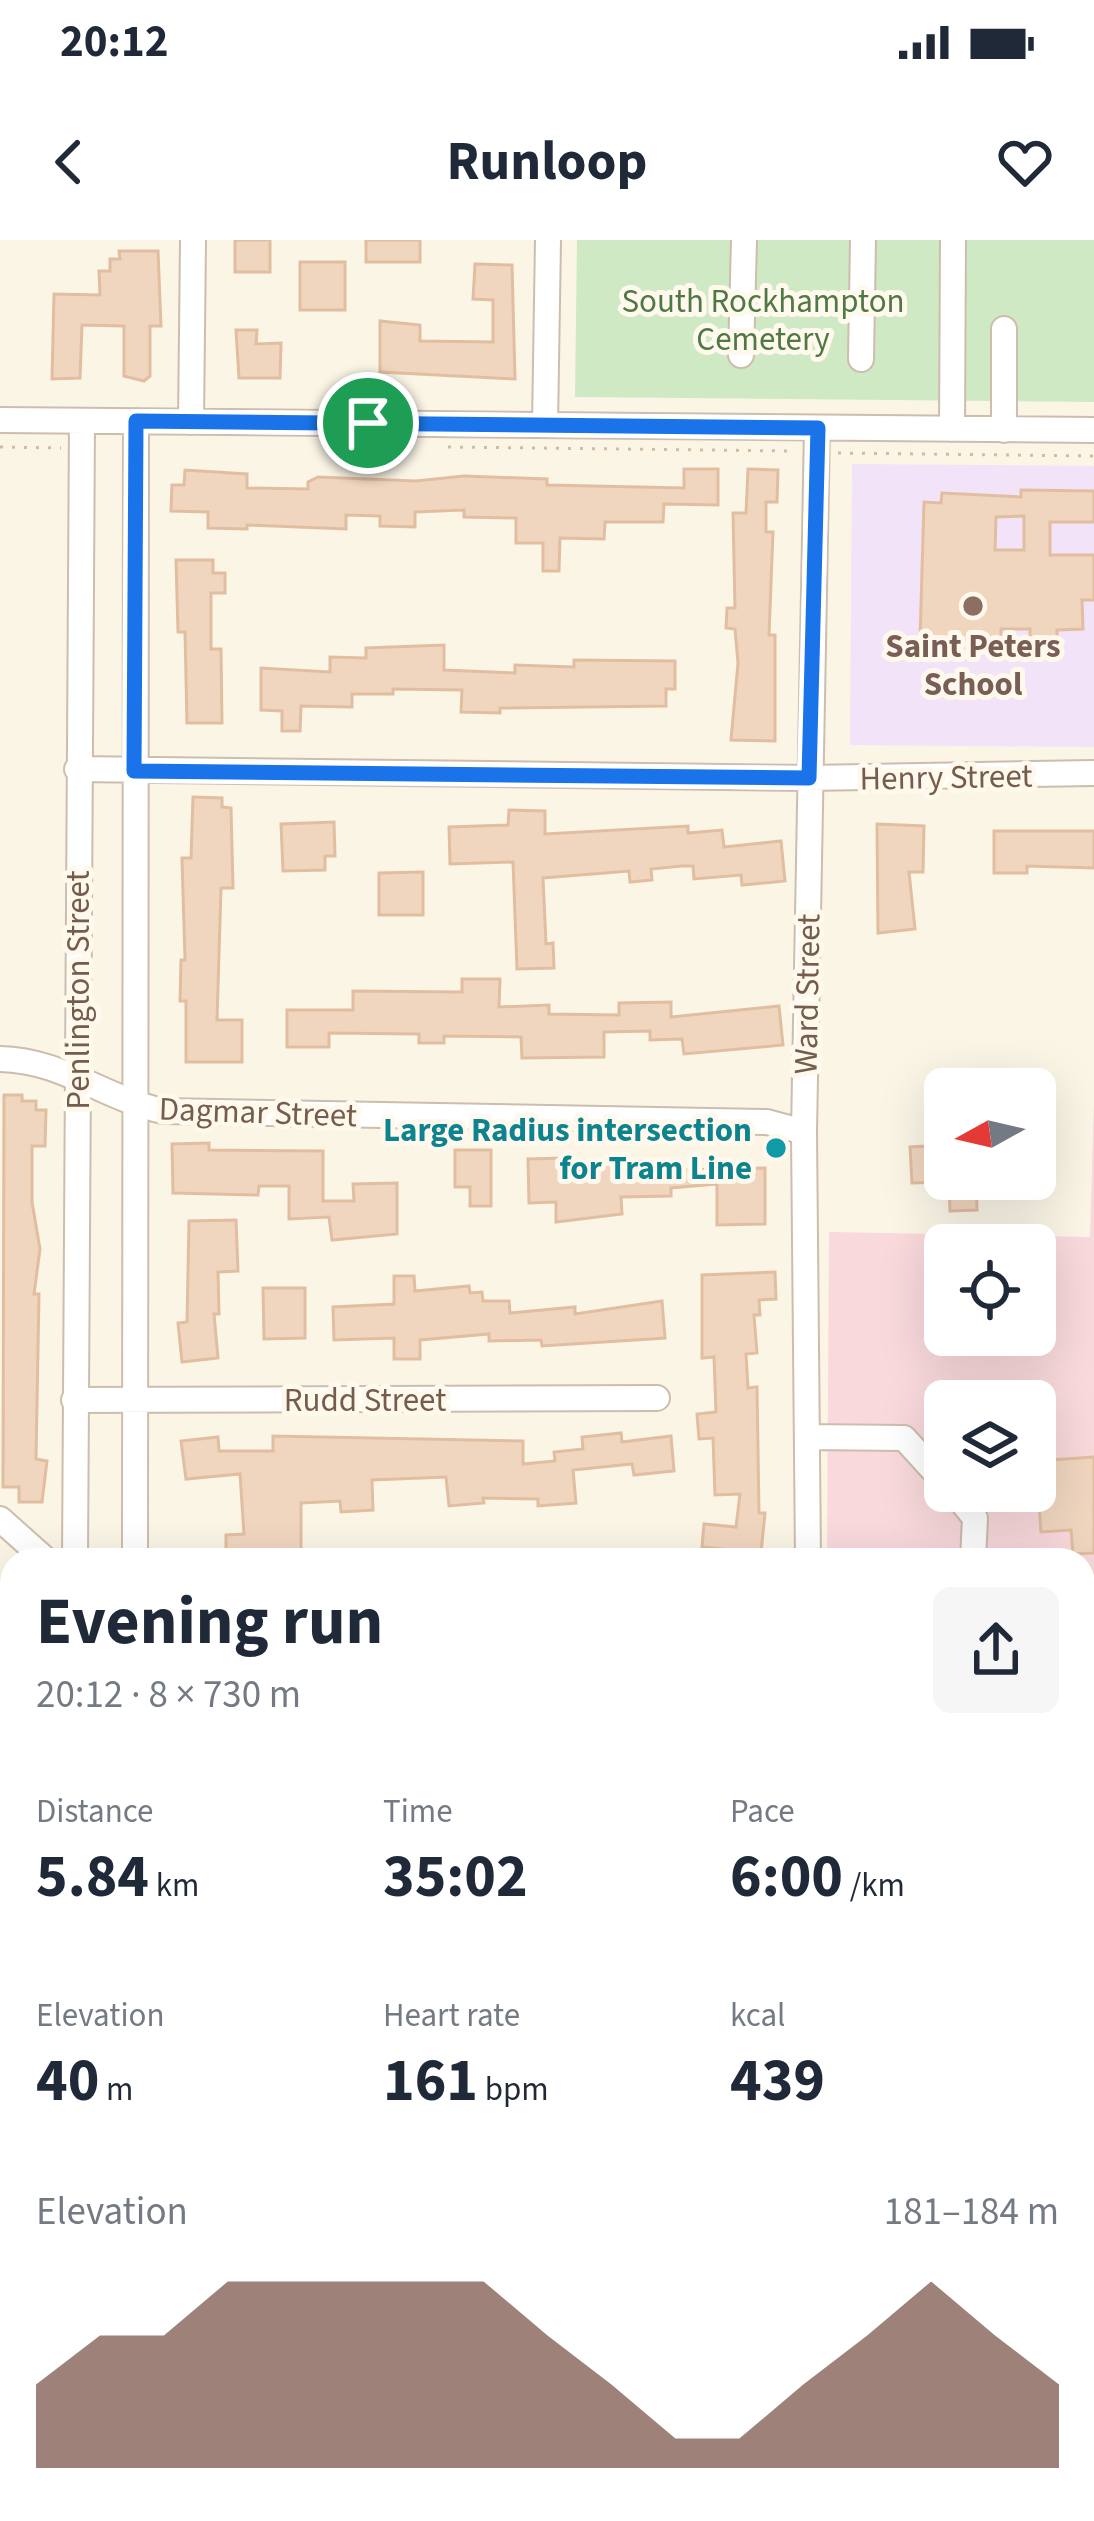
<!DOCTYPE html>
<meta charset="utf-8">
<style>
:root{--surface:#fff;--page:#f6f6f7;--text:#1f2937;--muted:#747a83;--accent:#764e42}
body{margin:0;font-family:"Source Sans 3",sans-serif;background:var(--page);color:var(--text);height:100vh;display:flex;flex-direction:column;font-size:45px;white-space:nowrap}
*{box-sizing:border-box;margin:0}
p{font-size:39px;color:var(--muted)}
.icon{flex:none;width:66px;height:66px;fill:none;stroke:currentColor;stroke-width:2;stroke-linecap:round;stroke-linejoin:round}
.map{position:relative;flex:1;overflow:hidden}
.sheet{position:absolute;left:0px;top:1308px;width:1095px;height:975px;display:flex;flex-direction:column;background:var(--surface);border-radius:36px 36px 0 0;box-shadow:0 12px 48px #0002}
.sheet>*{flex:none}
.needle{width:78px;rotate:262deg}
.buttons{position:absolute;left:924px;top:828px;display:grid;gap:24px}
.buttons a{display:grid;place-items:center;width:132px;height:132px;border-radius:18px;background:var(--surface);box-shadow:0 12px 48px #0002;font-size:60px}
.pin{position:absolute;display:grid;place-items:center;width:102px;height:102px;color:#fff;margin:-51px;border:6px solid #fff;border-radius:50%;box-shadow:0 3px 12px #0007}
.round{display:grid;place-items:center;flex:none;width:126px;height:126px;border-radius:18px;background:var(--page)}
.overview{display:flex;align-items:center;justify-content:space-between;height:204px;padding:0 36px}
h1{font-size:66px;font-weight:700;line-height:90px}
.metrics{display:grid;grid-template-columns:repeat(3,1fr);gap:18px;height:204px;padding:12px 36px}
.metrics div{display:grid;align-content:center}
.metrics b{font-size:60px;font-weight:700}
.metrics small{font-size:33px;font-weight:400}
.metrics p{font-size:33px}
.chart{height:336px;padding:24px 36px}
.chart p{display:flex;justify-content:space-between}
.chart svg{width:100%;height:216px;margin-top:12px;fill:var(--accent);opacity:.7}
.status{display:flex;justify-content:space-between;align-items:center;height:84px;padding:0 60px;background:var(--surface);direction:ltr}
.status svg{height:33px;fill:currentColor}
header{display:flex;justify-content:space-between;align-items:center;height:156px;padding:0 36px;background:var(--surface);font-size:54px;font-weight:700}
.map>svg:first-child{display:block}
.education{fill:#f2e3f8}
.medical{fill:#f9d9db;fill-rule:evenodd}
.green{fill:#d0e9c5}
.building{fill:#f0d6bf;stroke:#e2bea0;stroke-width:3;fill-rule:evenodd}
.lines{fill:none;stroke-linecap:round;stroke-linejoin:round}
.minor-casing{stroke:#cdbdad;stroke-width:28}
.path{stroke:#d5baa2;stroke-width:3;stroke-dasharray:3 9;stroke-linecap:butt}
.minor{stroke:#fff;stroke-width:24}
.route-casing{stroke:#fff;stroke-width:24}
.route{stroke:#1a73e8;stroke-width:15}
.education-dot{fill:#8d6e63;stroke:#fef9ec;stroke-width:4.5}
.culture-dot{fill:#0f9aa8;stroke:#fef9ec;stroke-width:4.5}
.labels{text-anchor:middle;stroke-width:10;stroke-linejoin:round;paint-order:stroke}
.park-label{font-size:33px;fill:#4f7844;stroke:#fef9ec}
.education-label{font-size:33px;font-weight:bold;fill:#785e54;stroke:#fef9ec}
.street-label{font-size:33px;fill:#745d4c;stroke:#fef9ec}
.culture-label{font-size:33px;font-weight:bold;fill:#0d838f;stroke:#fef9ec;text-anchor:end}
</style>
<div class="status"><b>20:12</b><svg viewBox="0 0 49 12"><path d="M0 12V9h3v3zM5 12V6h3v6zM10 12V3h3v9zM15 12V0h3v12zM26 1h20v11H26zM47 4h2v5h-2z"/></svg></div>
<header><svg class="icon" aria-label="back" viewBox="0 0 24 24"><path d="M15 5l-7 7 7 7"/></svg>Runloop<svg class="icon" aria-label="heart" viewBox="0 0 24 24"><path d="M12 20l-8-8c-3-5 5-10 8-4 3-6 11-1 8 4z"/></svg></header>
<div class="map">
<svg width="1094" height="2281" viewBox="0 0 1094 2281">
<rect width="100%" height="100%" fill="#fbf5e6"/>
<path class="education" d="M852,224L1094,226V507L850,505Z"/>
<path class="medical" d="M1094,858V1438L1083,1437V1320H827L829,992L1090,997ZM945,1005H1035V1095H945ZM945,1161H1035V1251H945Z"/>
<path class="green" d="M577,0H1094V162L575,157Z"/>
<path class="building" d="M235,0H270V32H235Z
M366,0H420V22H366Z
M119,11H158L161,86H150V136L144,141L124,136V86L82,85L80,138L52,139L54,54L100,55L99,31H110V19H120Z
M300,22H345V70H300Z
M475,24L512,25L515,139L380,132V81L420,85V101L493,102V60L473,59Z
M236,90H257L256,104L281,103L280,138H239Z
M684,229H718V265L664,264L663,282H605L604,299L560,298L559,331H543V303H516V278L464,277V270L415,272V287L380,286V276L346,275V289L247,285V289L208,288V272L171,271L172,245H184L185,230L247,234V248L308,249V242L318,237L416,241L464,236L547,239V245L684,248Z
M748,229L778,230L777,262H766V292H773L769,395H775V501L731,500L738,423L735,389L726,388L727,368H735L733,273H746Z
M1021,250L1094,251V282H1050V315H1094V360H1082L1083,389L1057,390V399H1030V389H1001V400H920L924,262L941,263L942,253L1021,257ZM1024,276V310H995L996,277Z
M176,320H213V333H225V353H211V409H221L222,483H187L185,392H178Z
M444,405V430L515,433V425L574,427V420L675,421V449H666V466L500,468V473L461,472L462,450L393,449V454H352V467L301,466L300,491H282V471L261,470V428L330,432V417L366,418V408Z
M193,557L222,558V567L231,568L233,648H221L217,780H242V822H186V761H180L181,720H185L182,618H191Z
M509,570L545,571V594L688,586V593L722,590L724,607L781,601L785,641L742,645L741,635L694,639L693,626H682L651,629L652,640L630,642L629,631L543,638L546,704L553,703L554,728L517,729L513,622L450,624L449,587L508,585Z
M334,582L335,616H325V630L283,631L281,584Z
M877,584L924,586L923,632H909L915,689L878,693Z
M994,591H1094V628L1027,626V633H994Z
M423,632V675H379V633Z
M462,739H500L499,767L549,765V774L619,775V763L671,762V777L779,766L783,805L684,814L682,799L650,800V791L604,792V817L522,818L521,797L444,796V803H419V794L329,793V807H287V770H353V751L462,752Z
M4,855H22V861H36V870H46L45,906H32V962L40,1009L34,1054H39L36,1219L47,1221L42,1262H19V1247H3Z
M209,903V910L323,911V961H354L353,944L397,943V994L332,1000L329,977L289,979V946H259L258,955L173,953L172,904Z
M945,905V942L912,943L910,907Z
M455,910H491V966H470V947H455Z
M565,918V924L671,920V930L765,928V984L717,985V944L671,948V956L621,957L622,974L556,982V962L529,963L528,919Z
M949,939H976L977,970L950,971Z
M236,980L238,1031L218,1032L219,1074H214L218,1118L182,1122L178,1083L187,1082L189,981Z
M775,1032L776,1059L759,1060L760,1075H754L757,1113L746,1114L748,1148L757,1147L759,1273H765L761,1313L702,1307L704,1284L736,1287L740,1254L715,1255L713,1198L699,1199L697,1174L716,1172L714,1117L702,1118V1035Z
M394,1036H414L415,1051L469,1046L470,1053L482,1052L483,1061H509L510,1073L575,1067V1074L662,1061L665,1098L542,1106L541,1100L489,1101V1094L420,1100V1119H394V1098L334,1100L333,1067L394,1064Z
M263,1048H305V1098L264,1099Z
M621,1193L622,1202L671,1196L674,1231L634,1235L632,1224L573,1230L576,1263L538,1266V1259L483,1258L484,1263L449,1266L446,1237L372,1240L373,1270L341,1272L340,1261L301,1263V1320H226V1295L244,1294L240,1234L186,1239L181,1201L218,1197L219,1211H273V1196L523,1201V1224L555,1221L554,1212L583,1209L582,1197Z
M1094,1217V1313L1073,1314L1071,1290L1041,1292L1036,1221Z"/>
<g class="lines">
<defs>
<path id="minor" d="M1004,89V190
M741,115L744,0
M861,119L863,0
M0,180L1094,190
M191,182L193,0
M545,185L548,0
M952,189L953,0
M77,529L809,538L1094,533
M0,819C62,820 103,858 163,871L767,882L804,892
M74,1160L657,1158
M807,1197L904,1198L945,1243
M953,1251L975,1278L973,1320
M0,1279L46,1320
M75,1320L82,181
M135,1320L136,181
M808,1320L804,892L817,188
M1083,1440H1094
M0,1906L12,1930
M1083,2124H1094
M0,2271H12
M64,2271L72,2281
M800,2271V2281
M113,2281L122,2271"/>
</defs>
<use href="#minor" class="minor-casing"/>
<path class="path" d="M0,207L61,208
M448,207L792,211
M838,213L1094,216
M0,2245H12"/>
<use href="#minor" class="minor"/>
</g>
<g class="lines">
<defs>
<path id="route" d="M136,181L818,188L809,538L134,531Z"/>
</defs>
<use href="#route" class="route-casing"/>
<use href="#route" class="route"/>
</g>
<circle class="education-dot" cx="973" cy="366" r="12"/>
<circle class="culture-dot" cx="776" cy="908" r="12"/>
<g class="labels">
<g class="park-label">
<text x="763" y="72">South Rockhampton<tspan x="763" dy="38">Cemetery</tspan></text>
</g>
<g class="education-label">
<text x="973" y="417">Saint Peters<tspan x="973" dy="38">School</tspan></text>
</g>
<g class="street-label">
<text transform="translate(946 536) rotate(-1)" y="12">Henry Street</text>
<text transform="translate(77 750) rotate(-90)" y="12">Penlington Street</text>
<text transform="translate(806 754) rotate(-89)" y="12">Ward Street</text>
<text transform="translate(258 871) rotate(2)" y="12">Dagmar Street</text>
<text x="365" y="1171">Rudd Street</text>
</g>
<g class="culture-label">
<text x="752" y="901">Large Radius intersection<tspan x="752" dy="38">for Tram Line</tspan></text>
</g>
</g>
</svg>
<div class="buttons">
<a><svg class="needle" viewBox="-14 -14 28 28"><path d="M0-13l5 13h-10z" fill="#e53935"/><path d="M0 13l5-13h-10z" fill="#747a83"/></svg></a>
<a><svg class="icon" aria-label="locate" viewBox="0 0 24 24"><circle cx="12" cy="12" r="6"/><path d="M12 2v4M12 18v4M2 12h4M18 12h4"/></svg></a>
<a><svg class="icon" aria-label="layers" viewBox="0 0 24 24"><path d="M12 4l9 5-9 5-9-5zM3 14l9 5 9-5"/></svg></a>
</div>
<div class="pin" style="left:368px;top:183px;background:#1e9e55"><svg class="icon" aria-label="arrive" viewBox="0 0 24 24"><path d="M6 21V4h12l-3 4 3 4H6"/></svg></div>
<section class="sheet">
<div class="overview"><div><h1>Evening run</h1><p>20:12 · 8 × 730 m</p></div><a class="round"><svg class="icon" aria-label="share" viewBox="0 0 24 24"><path d="M12 15V3M7 8l5-5 5 5M5 13v7h14v-7"/></svg></a></div>
<div class="metrics">
<div><p>Distance</p><b>5.84<small> km</small></b></div>
<div><p>Time</p><b>35:02</b></div>
<div><p>Pace</p><b>6:00<small> /km</small></b></div>
</div>
<div class="metrics">
<div><p>Elevation</p><b>40<small> m</small></b></div>
<div><p>Heart rate</p><b>161<small> bpm</small></b></div>
<div><p>kcal</p><b>439</b></div>
</div>
<div class="chart"><p><span>Elevation</span>181–184 m</p>
<svg viewBox="0 0 160 44" preserveAspectRatio="none"><path d="M0 44V27L10 17L20 17L30 6L40 6L50 6L60 6L70 6L80 17L90 27L100 38L110 38L120 27L130 17L140 6L150 17L160 27V44z"/></svg>
</div>
</section>
</div>
